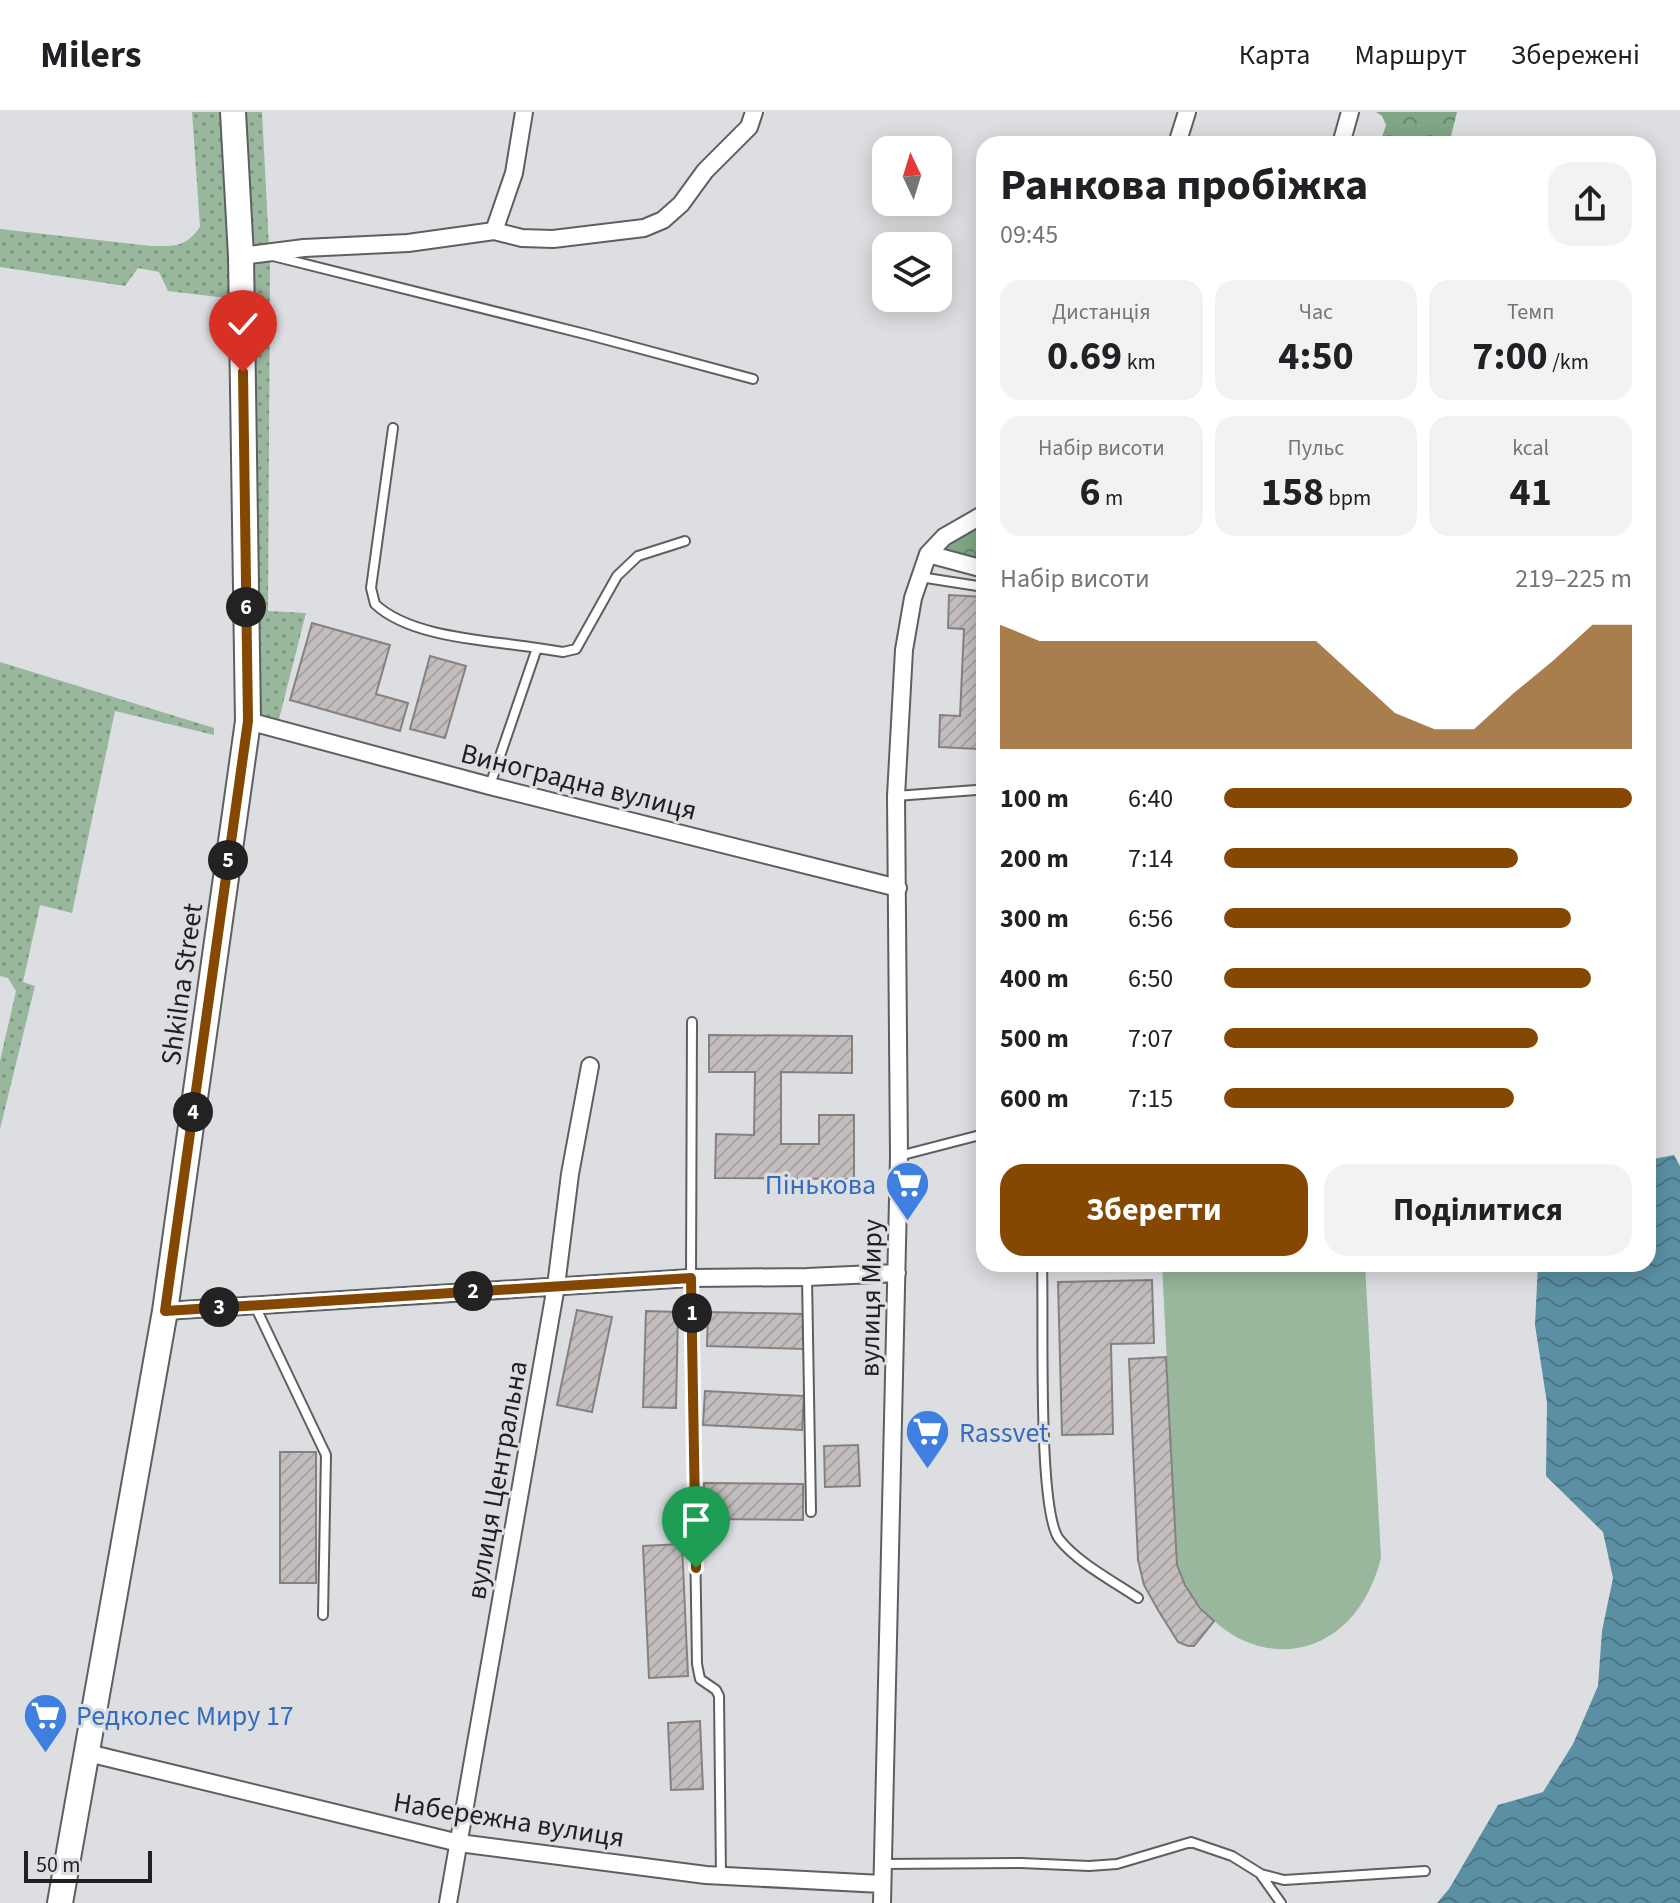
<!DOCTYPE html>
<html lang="uk">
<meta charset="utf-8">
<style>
:root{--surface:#fff;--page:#f2f2f2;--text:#202124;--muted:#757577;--line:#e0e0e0;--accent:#844802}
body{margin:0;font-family:"Source Sans 3",sans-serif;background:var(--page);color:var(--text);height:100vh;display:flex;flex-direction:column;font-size:30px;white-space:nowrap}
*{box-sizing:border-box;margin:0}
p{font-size:26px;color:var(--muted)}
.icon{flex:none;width:44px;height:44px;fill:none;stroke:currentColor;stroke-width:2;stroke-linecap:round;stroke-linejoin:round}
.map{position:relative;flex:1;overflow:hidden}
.panel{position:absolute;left:976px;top:24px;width:680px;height:1136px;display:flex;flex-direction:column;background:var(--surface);border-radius:24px;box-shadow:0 4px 20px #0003}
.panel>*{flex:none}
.needle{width:52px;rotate:356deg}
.tools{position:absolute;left:872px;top:24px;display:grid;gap:16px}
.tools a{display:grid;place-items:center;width:80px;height:80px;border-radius:16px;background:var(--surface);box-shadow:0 4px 20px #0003;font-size:40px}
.scale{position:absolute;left:24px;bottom:20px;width:128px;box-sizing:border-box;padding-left:8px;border:4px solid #1f2021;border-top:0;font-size:22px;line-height:28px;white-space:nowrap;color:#1f2021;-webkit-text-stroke:6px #dddee2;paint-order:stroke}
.pin{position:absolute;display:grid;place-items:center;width:68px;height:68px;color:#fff;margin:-82px -34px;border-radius:50% 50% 50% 0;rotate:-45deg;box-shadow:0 0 8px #0007}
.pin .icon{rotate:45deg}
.km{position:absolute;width:40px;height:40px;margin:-20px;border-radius:50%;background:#222;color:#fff;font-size:22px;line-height:40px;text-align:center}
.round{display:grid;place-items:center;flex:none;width:84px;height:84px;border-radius:24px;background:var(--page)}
.headline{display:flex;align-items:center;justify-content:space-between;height:136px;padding:0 24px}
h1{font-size:44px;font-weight:700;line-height:60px}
.stats{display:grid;grid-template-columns:repeat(3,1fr);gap:12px;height:136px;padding:8px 24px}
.stats div{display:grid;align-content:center;border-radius:20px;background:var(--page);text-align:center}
.stats b{font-size:40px;font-weight:700}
.stats small{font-size:22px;font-weight:400}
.stats p{font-size:22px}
.chart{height:224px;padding:16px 24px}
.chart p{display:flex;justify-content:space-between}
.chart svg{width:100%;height:144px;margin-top:8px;fill:var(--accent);opacity:.7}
.action{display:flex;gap:16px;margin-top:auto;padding:16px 24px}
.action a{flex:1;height:92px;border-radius:24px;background:var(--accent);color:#fff;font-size:32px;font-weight:700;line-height:92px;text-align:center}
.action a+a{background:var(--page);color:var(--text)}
ul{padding:0 24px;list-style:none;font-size:26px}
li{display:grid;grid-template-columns:128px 96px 1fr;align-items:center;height:60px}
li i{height:20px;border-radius:10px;background:var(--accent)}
header{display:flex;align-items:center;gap:48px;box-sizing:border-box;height:112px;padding:0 40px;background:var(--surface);border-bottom:2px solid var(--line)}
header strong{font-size:38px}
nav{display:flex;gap:44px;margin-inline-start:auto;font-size:28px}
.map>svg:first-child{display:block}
.grass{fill:url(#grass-dots)}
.forest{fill:url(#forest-crowns)}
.park{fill:#98b79c}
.water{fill:url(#water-waves)}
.building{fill:url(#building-hatch);stroke:#858180;stroke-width:2}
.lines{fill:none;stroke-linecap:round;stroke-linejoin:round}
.lane-casing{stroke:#5d5f62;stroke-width:12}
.street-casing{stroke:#5d5f62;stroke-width:20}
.secondary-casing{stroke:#5d5f62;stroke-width:28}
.lane{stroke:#fff;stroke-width:8}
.street{stroke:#fff;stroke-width:16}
.secondary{stroke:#fff;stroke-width:24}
.route-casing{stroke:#fff;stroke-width:16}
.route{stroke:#844802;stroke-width:10}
.labels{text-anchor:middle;stroke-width:6;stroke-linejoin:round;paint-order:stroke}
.street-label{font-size:28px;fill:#1f2021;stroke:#dddee2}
.shop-label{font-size:28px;fill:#366cbe;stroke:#dddee2;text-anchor:start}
</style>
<header>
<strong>Milers</strong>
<nav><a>Карта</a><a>Маршрут</a><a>Збережені</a></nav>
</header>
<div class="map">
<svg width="1680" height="1791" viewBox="0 0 1680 1791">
<defs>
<pattern id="grass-dots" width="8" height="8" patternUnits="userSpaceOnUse" patternTransform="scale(2)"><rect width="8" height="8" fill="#98b79c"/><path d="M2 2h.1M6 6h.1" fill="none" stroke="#7b947f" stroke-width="1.8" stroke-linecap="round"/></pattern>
<pattern id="forest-crowns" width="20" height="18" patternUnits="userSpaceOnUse" patternTransform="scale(2)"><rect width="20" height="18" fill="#80a786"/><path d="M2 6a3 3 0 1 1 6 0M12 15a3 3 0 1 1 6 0" fill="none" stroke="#68886d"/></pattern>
<pattern id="water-waves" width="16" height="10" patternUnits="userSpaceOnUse" patternTransform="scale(2)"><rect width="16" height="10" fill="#5b90a4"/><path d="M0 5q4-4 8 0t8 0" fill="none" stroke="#4b7585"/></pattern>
<pattern id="building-hatch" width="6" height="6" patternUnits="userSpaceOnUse" patternTransform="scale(2)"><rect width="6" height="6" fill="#c3bebd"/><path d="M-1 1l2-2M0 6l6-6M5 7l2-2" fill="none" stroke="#a7a3a2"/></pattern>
</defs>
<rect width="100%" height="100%" fill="#dddee2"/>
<path class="grass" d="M192,0H223L233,200L226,186L168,179L159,160L138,156L125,174L0,155V117L151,134C174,134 185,136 200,115Z
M243,0H262L270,153L268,499L306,501L278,611L259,601L250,132Z
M0,550L214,616V623L115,599L72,801L40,793L23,870L35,874L0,1017V949L16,879L8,866L0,864Z"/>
<path class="forest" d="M1376,0H1457L1449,32H1377L1381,28L1386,13L1382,4Z
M984,408V455L947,441L944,435L946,429L975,418Z"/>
<path class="park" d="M1162,1152H1365L1381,1446C1350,1568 1221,1565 1177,1453Z"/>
<path class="water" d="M1674,1043L1680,1054V1791H1437L1449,1777L1498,1693L1543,1680L1573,1632L1598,1574L1602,1519L1613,1466L1603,1420L1546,1364L1547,1291L1535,1213L1538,1152H1648V1048Z"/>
<path class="building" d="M949,483L984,485V615L979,614L978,637L939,635L940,603L960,604L964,517L948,516Z
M312,511L390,533L376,582L408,591L400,619L290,588Z
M430,544L466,554L445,626L410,617Z
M709,923L852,924V961L781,960V1032H819V1003H854V1067L715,1066L716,1022L754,1023L755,960H709Z
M1152,1168L1154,1231L1111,1232L1113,1322L1062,1323L1058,1170Z
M577,1198L612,1205L592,1300L557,1293Z
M646,1199L678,1200L676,1296L643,1295Z
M708,1200L805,1202V1237L707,1234Z
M1166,1245L1177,1453L1185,1473L1200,1496L1214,1509L1194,1534H1188L1178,1530L1158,1498L1144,1473L1138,1448L1129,1247Z
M705,1279L804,1284L802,1318L703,1313Z
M858,1333L860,1374L825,1375L824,1334Z
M280,1340H316V1471H280Z
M704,1371L803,1372V1408L703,1407Z
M682,1432L688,1564L649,1566L643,1434Z
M700,1609L703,1677L671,1678L668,1611Z"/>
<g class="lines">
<defs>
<path id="lane" d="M273,144L589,223L753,267
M393,316L371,476L375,492C411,526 488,528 537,536
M920,465L984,475
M490,673L537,536L563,540L576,537L617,464L638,444L685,429
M896,684L976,678L984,675
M692,910L691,1166L697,1552L700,1567L716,1578L719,1584L721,1764
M899,1044L984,1022
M1042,1152C1044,1200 1037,1397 1059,1427C1078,1451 1113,1469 1138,1486
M807,1165L811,1400
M255,1194L326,1343L323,1503
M883,1752L1021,1751L1089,1754L1117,1752L1191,1730L1232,1744L1261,1762L1284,1768L1425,1759
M1261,1763L1281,1791"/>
<path id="street" d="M1177,32L1187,0
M1341,32L1350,0
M494,119L514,61L524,0
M241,144L304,136L408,131L494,119L522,126L553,127L644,116L663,108L681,92L705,59L749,15L754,0
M928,442L944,425L984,402
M248,609L490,674L898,776
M165,1199L691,1166L807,1165L897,1161
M88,1641L459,1731L706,1763L882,1772
M448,1791L556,1174L570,1062L590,954
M882,1791L899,1044L896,684L904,538L913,486L928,442L984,457"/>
<path id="secondary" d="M60,1791L165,1199L248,609L241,144L233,0"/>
</defs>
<use href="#lane" class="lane-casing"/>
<use href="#street" class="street-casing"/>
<use href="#secondary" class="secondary-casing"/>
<use href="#lane" class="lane"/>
<use href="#street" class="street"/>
<use href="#secondary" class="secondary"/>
</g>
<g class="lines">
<defs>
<path id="route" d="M243,260L248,609L165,1199L691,1166L696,1456"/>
</defs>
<use href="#route" class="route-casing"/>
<use href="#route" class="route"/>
</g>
<defs>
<symbol id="supermarket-pin" viewBox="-11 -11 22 30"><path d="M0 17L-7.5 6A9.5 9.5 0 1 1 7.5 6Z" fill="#3f7fe0" stroke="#dddee2"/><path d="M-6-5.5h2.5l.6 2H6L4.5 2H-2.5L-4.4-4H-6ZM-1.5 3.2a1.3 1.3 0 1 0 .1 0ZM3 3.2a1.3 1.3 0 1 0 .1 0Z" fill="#fff"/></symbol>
</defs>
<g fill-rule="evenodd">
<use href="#supermarket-pin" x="882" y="1046" width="51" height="69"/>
<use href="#supermarket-pin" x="902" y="1294" width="51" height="69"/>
<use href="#supermarket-pin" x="20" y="1578" width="51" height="69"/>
</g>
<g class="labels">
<g class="street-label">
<text transform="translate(579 669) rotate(14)" y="10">Виноградна вулиця</text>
<text transform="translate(181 872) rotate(-82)" y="10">Shkilna Street</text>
<text transform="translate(870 1186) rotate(-89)" y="10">вулиця Миру</text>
<text transform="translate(496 1368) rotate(-80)" y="10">вулиця Центральна</text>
<text transform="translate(509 1707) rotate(9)" y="10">Набережна вулиця</text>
</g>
<g class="shop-label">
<text x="876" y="1082" text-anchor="end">Пінькова</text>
<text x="959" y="1330">Rassvet</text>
<text x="76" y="1613">Редколес Миру 17</text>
</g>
</g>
</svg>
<div class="tools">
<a><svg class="needle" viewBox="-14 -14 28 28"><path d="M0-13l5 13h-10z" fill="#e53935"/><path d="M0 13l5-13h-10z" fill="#757577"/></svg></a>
<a><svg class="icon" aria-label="layers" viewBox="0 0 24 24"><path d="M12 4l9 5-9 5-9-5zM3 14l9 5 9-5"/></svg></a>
</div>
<div class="scale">50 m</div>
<div class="pin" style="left:696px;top:1456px;background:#1e9e55"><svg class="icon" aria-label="arrive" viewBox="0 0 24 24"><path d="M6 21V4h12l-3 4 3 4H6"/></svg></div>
<div class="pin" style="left:243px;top:260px;background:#d93025"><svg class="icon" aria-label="check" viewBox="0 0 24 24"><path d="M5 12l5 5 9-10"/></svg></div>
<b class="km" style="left:692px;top:1201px">1</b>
<b class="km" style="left:473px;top:1179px">2</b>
<b class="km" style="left:219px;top:1195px">3</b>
<b class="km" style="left:193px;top:1000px">4</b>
<b class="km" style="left:228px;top:748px">5</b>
<b class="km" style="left:246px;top:495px">6</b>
<section class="panel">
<div class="headline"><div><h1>Ранкова пробіжка</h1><p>09:45</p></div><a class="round"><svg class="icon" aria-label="share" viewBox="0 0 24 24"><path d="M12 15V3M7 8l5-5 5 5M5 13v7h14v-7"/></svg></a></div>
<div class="stats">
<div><p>Дистанція</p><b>0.69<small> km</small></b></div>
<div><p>Час</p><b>4:50</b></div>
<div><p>Темп</p><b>7:00<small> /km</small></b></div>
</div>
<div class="stats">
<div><p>Набір висоти</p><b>6<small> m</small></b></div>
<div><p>Пульс</p><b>158<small> bpm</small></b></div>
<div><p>kcal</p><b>41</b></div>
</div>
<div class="chart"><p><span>Набір висоти</span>219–225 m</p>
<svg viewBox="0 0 160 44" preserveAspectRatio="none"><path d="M0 44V6L10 11L20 11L30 11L40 11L50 11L60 11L70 11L80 11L90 22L100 33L110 38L120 38L130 27L140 17L150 6L160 6V44z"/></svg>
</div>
<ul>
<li><b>100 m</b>6:40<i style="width:100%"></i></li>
<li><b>200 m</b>7:14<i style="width:72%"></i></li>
<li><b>300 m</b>6:56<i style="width:85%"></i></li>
<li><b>400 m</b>6:50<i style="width:90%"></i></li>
<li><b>500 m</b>7:07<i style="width:77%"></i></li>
<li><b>600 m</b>7:15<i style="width:71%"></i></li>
</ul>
<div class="action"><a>Зберегти</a><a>Поділитися</a></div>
</section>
</div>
